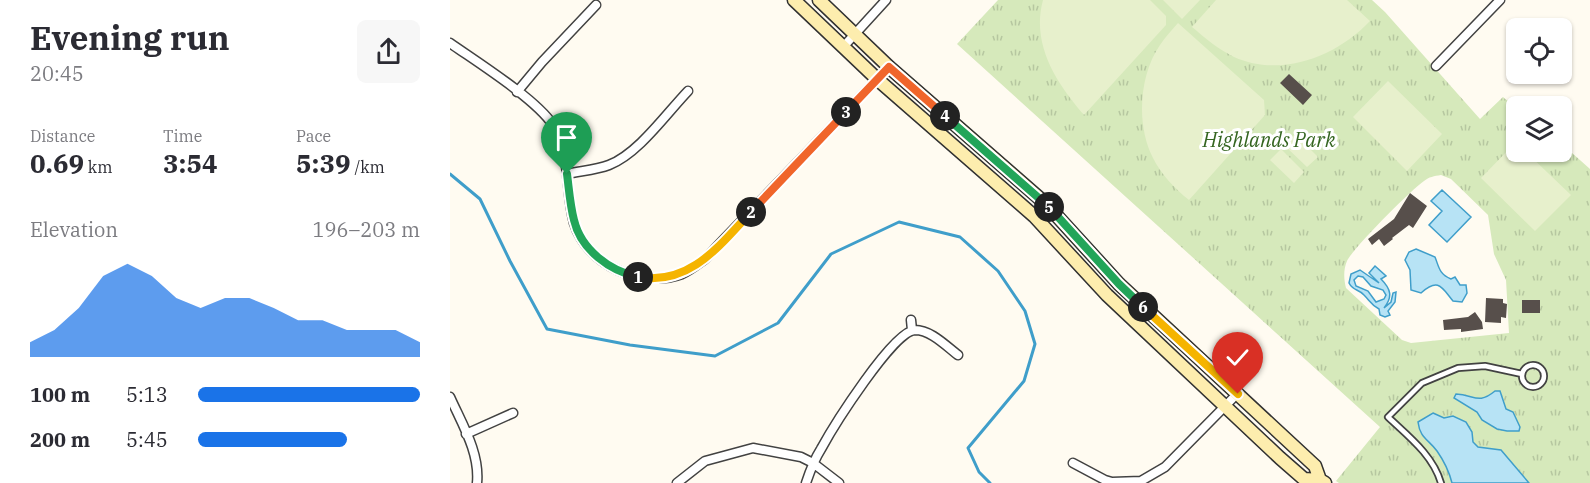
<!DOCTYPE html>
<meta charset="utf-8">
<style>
:root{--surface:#fff;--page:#f7f7f7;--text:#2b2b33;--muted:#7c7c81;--accent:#1a73e8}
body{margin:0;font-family:"IBM Plex Serif",serif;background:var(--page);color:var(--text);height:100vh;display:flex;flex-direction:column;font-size:22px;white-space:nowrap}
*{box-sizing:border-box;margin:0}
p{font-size:20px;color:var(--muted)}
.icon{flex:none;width:33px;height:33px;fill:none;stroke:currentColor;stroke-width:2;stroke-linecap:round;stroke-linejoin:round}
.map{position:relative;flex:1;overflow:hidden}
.details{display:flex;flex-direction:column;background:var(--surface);width:450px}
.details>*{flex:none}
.buttons{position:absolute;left:1056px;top:18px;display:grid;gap:12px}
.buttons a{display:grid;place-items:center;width:66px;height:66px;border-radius:9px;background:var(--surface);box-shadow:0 2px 4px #0004;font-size:30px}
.pin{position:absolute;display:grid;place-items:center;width:51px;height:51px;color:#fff;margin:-62px -26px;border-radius:50% 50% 50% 0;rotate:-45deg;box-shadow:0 0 6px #0007}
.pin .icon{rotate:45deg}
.km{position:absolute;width:30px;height:30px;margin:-15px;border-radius:50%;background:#222;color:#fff;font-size:16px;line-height:30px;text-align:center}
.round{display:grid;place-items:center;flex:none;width:63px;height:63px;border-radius:9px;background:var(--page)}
.headline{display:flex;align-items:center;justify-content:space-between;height:102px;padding:0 30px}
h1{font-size:33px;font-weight:700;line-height:45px}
.figures{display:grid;grid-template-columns:repeat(3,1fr);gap:9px;height:102px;padding:6px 30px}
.figures div{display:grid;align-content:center}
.figures b{font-size:26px;font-weight:700}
.figures small{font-size:16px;font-weight:400}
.figures p{font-size:16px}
.chart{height:168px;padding:12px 30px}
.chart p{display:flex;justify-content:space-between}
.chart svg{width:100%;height:108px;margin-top:6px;fill:var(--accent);opacity:.7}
ul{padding:0 30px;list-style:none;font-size:20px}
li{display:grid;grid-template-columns:96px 72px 1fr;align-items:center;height:45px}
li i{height:15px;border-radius:8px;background:var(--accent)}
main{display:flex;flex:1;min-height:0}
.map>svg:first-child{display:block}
.park{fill:url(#park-tufts);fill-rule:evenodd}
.pitch{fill:#e7f0cc}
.water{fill:#b7e3f5;stroke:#3f9eca;stroke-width:1.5;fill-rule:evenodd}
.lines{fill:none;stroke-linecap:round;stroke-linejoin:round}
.stream{stroke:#3f9eca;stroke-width:3}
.building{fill:#574f4b}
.service-casing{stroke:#424242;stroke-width:8}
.minor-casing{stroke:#424242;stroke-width:11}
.secondary-casing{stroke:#313131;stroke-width:15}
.service{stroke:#fff;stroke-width:4.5}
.minor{stroke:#fff;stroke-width:8}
.secondary{stroke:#fdedae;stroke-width:12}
.split-1-casing{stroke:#fff;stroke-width:12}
.split-2-casing{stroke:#fff;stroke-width:12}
.split-3-casing{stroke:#fff;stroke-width:12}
.split-4-casing{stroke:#fff;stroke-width:12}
.split-5-casing{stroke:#fff;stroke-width:12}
.split-6-casing{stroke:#fff;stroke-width:12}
.split-7-casing{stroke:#fff;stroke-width:12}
.split-1{stroke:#22a559;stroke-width:8}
.split-2{stroke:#f5b400;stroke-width:8}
.split-3{stroke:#f0652b;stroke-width:8}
.split-4{stroke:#f0652b;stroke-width:8}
.split-5{stroke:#22a559;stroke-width:8}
.split-6{stroke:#22a559;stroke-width:8}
.split-7{stroke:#f5b400;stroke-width:8}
.labels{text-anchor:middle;stroke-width:6;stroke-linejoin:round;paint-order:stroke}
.park-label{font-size:20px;font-style:italic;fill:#346520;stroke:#fff}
</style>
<main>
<section class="details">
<div class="headline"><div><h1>Evening run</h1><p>20:45</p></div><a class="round"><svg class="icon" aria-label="share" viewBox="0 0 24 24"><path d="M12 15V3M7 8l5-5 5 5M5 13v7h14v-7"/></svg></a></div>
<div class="figures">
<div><p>Distance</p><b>0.69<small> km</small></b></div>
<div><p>Time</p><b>3:54</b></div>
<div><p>Pace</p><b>5:39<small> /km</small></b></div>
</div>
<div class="chart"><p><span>Elevation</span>196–203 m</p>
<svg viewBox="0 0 160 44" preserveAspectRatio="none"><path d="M0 44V38L10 33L20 24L30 11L40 6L50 11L60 20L70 24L80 20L90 20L100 24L110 29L120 29L130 33L140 33L150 33L160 38V44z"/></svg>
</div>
<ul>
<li><b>100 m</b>5:13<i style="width:100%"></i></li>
<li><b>200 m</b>5:45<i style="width:67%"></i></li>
</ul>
</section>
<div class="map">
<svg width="1140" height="483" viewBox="0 0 1140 483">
<defs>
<pattern id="park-tufts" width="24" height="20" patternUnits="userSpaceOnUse" patternTransform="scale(1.5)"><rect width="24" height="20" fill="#d6e9bb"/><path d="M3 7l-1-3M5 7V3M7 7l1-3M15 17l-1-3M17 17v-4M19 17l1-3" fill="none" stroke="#b6c7a0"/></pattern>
</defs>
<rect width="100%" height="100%" fill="#fffbf1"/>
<path class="park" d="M548,0H922L935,12L1030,119L1053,97L1066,108V152H1112V144L1140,169V483H889L886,481L930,427L507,44ZM991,175L1001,179L1038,215L1044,254L1056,280L1059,333L961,343L952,340L896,288C894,280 893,270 897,261C903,248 961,190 974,181C979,177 984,176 991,175Z"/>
<path class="pitch" d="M593,0H700L716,16V25L634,115C606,83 581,44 593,0Z
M713,0H750L732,19Z
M766,0H897L920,21C886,57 831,78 784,57C768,49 755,38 742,27Z
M728,23L814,100L815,115L739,200C725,189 711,174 703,158C686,125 689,75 710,45C715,37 722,30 728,23Z
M938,81L992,134L957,171L903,117Z
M845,134L868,157L857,167L834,145Z
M1066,142V152H1076L1121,195L1085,231L1031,178Z
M831,149L854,172L844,183L820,160Z"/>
<path class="water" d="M992,190L1021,217L997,242L979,225L992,211L981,201Z
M966,249L985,257C989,267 989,274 1001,279L1005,277L1010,285H1016L1017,293L1012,302L1003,301C992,288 989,277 971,293L961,290L960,270L955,260L959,252Z
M925,266L936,276L931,279C941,289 943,297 934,308L941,302L943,293L946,292L945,302L938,311L940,315L935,317L930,315L929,309C921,305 920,301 914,295C909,289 903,291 899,283L901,274L910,270L929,283L919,273ZM908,276L913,277L921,286L933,290L936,295L934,299L926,302L918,291L906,286L904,280Z
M1045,391H1050L1056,409L1063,412L1070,427L1069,431H1057L1047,429L1032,420L1027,412L1004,398L1006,394C1025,395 1028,405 1045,391Z
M983,413L994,418L1003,416L1016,422L1022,432L1023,442L1028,447L1051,450L1079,483H1002C999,471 994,461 987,451C978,439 970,438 968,422Z"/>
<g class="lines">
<path class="stream" d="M0,174L30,199L60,261L97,329L180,345L265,356L328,323L381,254L449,222L510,237L548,271L575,311L585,344L574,381L518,448L529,472L540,483"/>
</g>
<path class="building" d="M839,74L862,95L853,105L830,83Z
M960,193L977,206L963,228L959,225L942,238L943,239L934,246L929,239L922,245L918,239L944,219Z
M1036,298L1053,299V303L1057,304L1056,318L1051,317V323L1035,322Z
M1072,300H1090V313H1072Z
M1025,312L1032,322L1033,329L1011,332V329L994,330L993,320L1018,317Z"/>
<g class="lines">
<defs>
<path id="service" d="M1072 376a11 11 0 1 1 22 0a11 11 0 1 1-22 0Z
M991,483C983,455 958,436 938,417L972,383L1008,368L1035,366L1072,374"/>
<path id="minor" d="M0,43C27,62 86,99 103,125C121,154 115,191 124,223C138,266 191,289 232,274C241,270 248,264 255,259L439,67
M394,46L436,0
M986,66L1050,0
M67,92L92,62L146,5
M117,174C130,171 146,170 159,165C188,154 216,114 238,91
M461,320L462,330
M0,397C12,424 30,453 27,483
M16,434L63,413
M623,463L655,480L662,482L691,481L715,467L787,394
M227,483L255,461L303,448L351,457L363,463L389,483
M356,483C360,471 364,460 371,449C383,427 443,331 465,330C481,330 496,346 508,355"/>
<path id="secondary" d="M344,0L427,79L584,216L657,295L830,458L854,479L870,480L875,483
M369,0L439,67L596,204L669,284L865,466L870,480"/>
</defs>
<use href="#service" class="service-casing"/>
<use href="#minor" class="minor-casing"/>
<use href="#secondary" class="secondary-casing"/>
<use href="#service" class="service"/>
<use href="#minor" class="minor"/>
<use href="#secondary" class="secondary"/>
</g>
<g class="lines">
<defs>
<path id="split-1" d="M117,174C119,189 120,205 124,220C131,250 160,271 188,277"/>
<path id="split-2" d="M188,277C240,286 270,245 301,212"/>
<path id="split-3" d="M301,212L396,112"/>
<path id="split-4" d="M396,112L439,67L495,116"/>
<path id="split-5" d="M495,116L599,207"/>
<path id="split-6" d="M599,207L669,284L693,307"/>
<path id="split-7" d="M693,307L788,394"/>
</defs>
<use href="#split-1" class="split-1-casing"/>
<use href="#split-2" class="split-2-casing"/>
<use href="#split-3" class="split-3-casing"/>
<use href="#split-4" class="split-4-casing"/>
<use href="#split-5" class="split-5-casing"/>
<use href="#split-6" class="split-6-casing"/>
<use href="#split-7" class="split-7-casing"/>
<use href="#split-1" class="split-1"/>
<use href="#split-2" class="split-2"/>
<use href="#split-3" class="split-3"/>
<use href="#split-4" class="split-4"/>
<use href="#split-5" class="split-5"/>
<use href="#split-6" class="split-6"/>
<use href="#split-7" class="split-7"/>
</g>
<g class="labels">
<g class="park-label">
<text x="819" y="147">Highlands Park</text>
</g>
</g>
</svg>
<div class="buttons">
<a><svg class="icon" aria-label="locate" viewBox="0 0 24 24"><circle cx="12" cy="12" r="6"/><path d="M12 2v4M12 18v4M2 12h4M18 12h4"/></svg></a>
<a><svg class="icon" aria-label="layers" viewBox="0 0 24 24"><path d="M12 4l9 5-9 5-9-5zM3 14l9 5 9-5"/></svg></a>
</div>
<div class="pin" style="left:117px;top:174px;background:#1e9e55"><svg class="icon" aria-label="arrive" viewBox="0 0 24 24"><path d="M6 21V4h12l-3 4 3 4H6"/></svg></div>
<div class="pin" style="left:788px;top:394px;background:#d93025"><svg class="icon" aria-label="check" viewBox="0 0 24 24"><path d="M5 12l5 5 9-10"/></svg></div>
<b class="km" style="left:188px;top:277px">1</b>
<b class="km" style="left:301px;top:212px">2</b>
<b class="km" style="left:396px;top:112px">3</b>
<b class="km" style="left:495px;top:116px">4</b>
<b class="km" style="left:599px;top:207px">5</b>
<b class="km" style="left:693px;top:307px">6</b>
</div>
</main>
